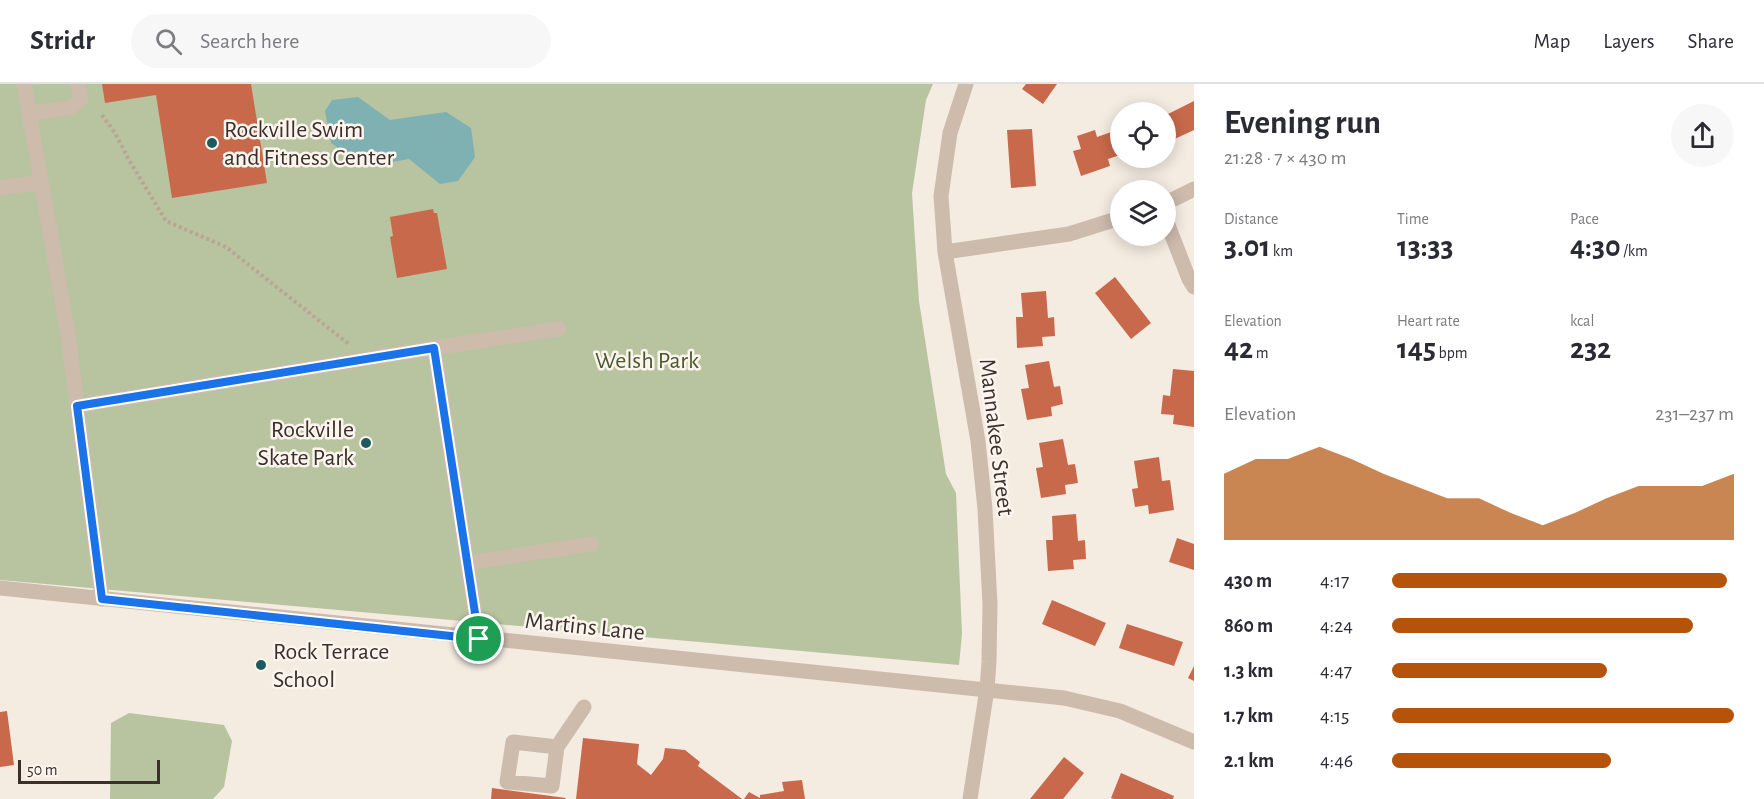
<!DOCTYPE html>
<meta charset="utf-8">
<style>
:root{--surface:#fff;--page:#f7f7f7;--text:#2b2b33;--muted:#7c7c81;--line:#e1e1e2;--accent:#b45309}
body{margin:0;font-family:"Alegreya Sans",sans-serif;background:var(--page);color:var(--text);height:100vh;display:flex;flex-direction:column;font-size:22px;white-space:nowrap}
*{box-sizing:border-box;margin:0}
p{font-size:20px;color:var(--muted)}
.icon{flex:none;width:33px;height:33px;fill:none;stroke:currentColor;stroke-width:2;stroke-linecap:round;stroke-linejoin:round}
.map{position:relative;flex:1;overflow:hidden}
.side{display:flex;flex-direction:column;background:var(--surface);width:570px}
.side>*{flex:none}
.fabs{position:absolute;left:1110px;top:18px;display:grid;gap:12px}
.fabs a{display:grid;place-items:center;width:66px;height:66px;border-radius:50%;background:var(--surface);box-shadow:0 3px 15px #0003;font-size:30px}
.scale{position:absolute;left:18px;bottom:15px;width:142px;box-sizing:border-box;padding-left:6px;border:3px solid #3b302b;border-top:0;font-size:16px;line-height:21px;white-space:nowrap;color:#3b302b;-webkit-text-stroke:4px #fbf5ee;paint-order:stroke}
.pin{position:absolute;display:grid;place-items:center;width:51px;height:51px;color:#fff;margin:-26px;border:3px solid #fff;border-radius:50%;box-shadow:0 2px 6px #0007}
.round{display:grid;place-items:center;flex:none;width:63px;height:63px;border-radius:32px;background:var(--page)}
.overview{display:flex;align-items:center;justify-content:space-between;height:102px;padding:0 30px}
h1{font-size:33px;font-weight:700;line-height:45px}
.metrics{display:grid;grid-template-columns:repeat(3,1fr);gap:9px;height:102px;padding:6px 30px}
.metrics div{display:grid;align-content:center}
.metrics b{font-size:30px;font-weight:700}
.metrics small{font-size:16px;font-weight:400}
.metrics p{font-size:16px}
.chart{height:168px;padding:12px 30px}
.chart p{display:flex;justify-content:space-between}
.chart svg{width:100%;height:108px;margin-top:6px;fill:var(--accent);opacity:.7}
ul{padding:0 30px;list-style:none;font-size:20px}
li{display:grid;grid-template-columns:96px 72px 1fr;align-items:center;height:45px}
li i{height:15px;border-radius:8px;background:var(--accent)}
header{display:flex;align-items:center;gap:36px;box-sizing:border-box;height:84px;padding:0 30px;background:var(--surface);border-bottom:2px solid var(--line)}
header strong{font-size:28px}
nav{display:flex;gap:33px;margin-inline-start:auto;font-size:21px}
.search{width:420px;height:54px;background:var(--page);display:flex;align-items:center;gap:15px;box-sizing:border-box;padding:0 21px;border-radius:33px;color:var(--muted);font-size:22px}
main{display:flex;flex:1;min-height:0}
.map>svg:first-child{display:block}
.green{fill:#b8c4a0}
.water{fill:#7fb0b2}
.building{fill:#c8694b}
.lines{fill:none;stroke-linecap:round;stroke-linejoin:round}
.path{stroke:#b9a596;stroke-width:4;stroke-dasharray:3 3;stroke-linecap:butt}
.minor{stroke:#cdbbac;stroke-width:15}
.route-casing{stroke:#fff;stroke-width:12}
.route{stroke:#1a73e8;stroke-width:8}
.poi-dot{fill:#1f5a5e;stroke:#fbf5ee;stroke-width:2}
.labels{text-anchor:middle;stroke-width:5;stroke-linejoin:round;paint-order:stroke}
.poi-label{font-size:24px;fill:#3b302b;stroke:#fbf5ee;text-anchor:start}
.park-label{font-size:24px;fill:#4a5a2e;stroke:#fbf5ee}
.street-label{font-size:24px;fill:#3b302b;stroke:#fbf5ee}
</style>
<header>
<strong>Stridr</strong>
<div class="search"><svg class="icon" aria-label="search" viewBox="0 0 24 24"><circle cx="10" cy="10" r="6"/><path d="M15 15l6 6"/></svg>Search here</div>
<nav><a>Map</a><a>Layers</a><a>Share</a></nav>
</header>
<main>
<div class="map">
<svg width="1194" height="715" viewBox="0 0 1194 715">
<rect width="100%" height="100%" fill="#f4ebe1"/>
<path class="green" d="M0,0H933L926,16L912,109L919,217L946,390L956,409L962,550L959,581L0,496Z
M129,629L224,641L232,657L224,703L213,715H110L111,639Z"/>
<path class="water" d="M358,13L390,36L446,28L471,44L475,73L458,97L440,100L409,75L364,83L331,59L325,27L332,16Z"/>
<path class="building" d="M102,0H251L267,99L172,114L156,11L105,19Z
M1026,0H1057L1043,20L1022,5Z
M1194,17V46L1166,59V31Z
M1032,45L1036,102L1011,104L1007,46Z
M1120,45V71L1108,75L1110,82L1081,92L1073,67L1081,65L1077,52L1095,46L1097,53Z
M433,125L434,129H437L447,185L397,194L390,153L393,152L390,133Z
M1115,193L1151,239L1131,255L1095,209Z
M1046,207L1048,234L1054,233L1055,252L1042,253L1043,262L1017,264L1016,233H1023L1021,209Z
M1049,277L1054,303L1060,302L1063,320L1051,323L1052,332L1027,336L1021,305L1029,304L1025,281Z
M1173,285L1194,287V343L1173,340L1174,331L1161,330L1163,311L1170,312Z
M1063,355L1068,381L1075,380L1078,399L1065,401L1066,410L1041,414L1036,384L1043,383L1039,359Z
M1159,373L1162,397L1170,396L1174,426L1149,430L1148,421L1135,423L1132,405L1138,404L1134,377Z
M1076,430L1078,457L1085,456L1086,475L1073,476L1074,485L1048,487L1046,456H1053L1052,432Z
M1177,454L1194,460V486L1169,478Z
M1052,516L1106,539L1095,562L1042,540Z
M1127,540L1183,558L1174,582L1119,564Z
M1194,582V597L1188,594Z
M7,627L14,681L0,683V628Z
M583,654L639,660L637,680L651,691L663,675L665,664L685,666L700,678L698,682L742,715H576Z
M1064,673L1084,689L1063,715H1030Z
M1121,689L1174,712L1173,715H1114L1111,714Z
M802,696L805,715H744L749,708L760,714V711L784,707L782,698Z
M492,704L566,714L565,715H491Z"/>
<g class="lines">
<path class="path" d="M102,31L115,49L129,76L166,137L226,163L350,261"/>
<path class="minor" d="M24,0L68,250L102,515
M966,0L950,49L941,112L945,168L978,357L985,425L990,520L989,578L987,605L970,715
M29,30L71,23L81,15L78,0
M0,104L41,98
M1166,119L1194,105
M1166,136L1189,195L1194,203
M945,168L1069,150L1120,134
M434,264L559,245
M77,322L434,264L479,555
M467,479L592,460
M0,504L1064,614L1120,627L1194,658
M557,663L552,702L507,698L513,658L557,663L584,623"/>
</g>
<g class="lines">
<defs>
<path id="route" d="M434,264L479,555L102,515L77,322Z"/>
</defs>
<use href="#route" class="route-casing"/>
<use href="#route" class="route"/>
</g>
<g class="poi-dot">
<circle cx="212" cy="59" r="6"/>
<circle cx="366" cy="359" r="6"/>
<circle cx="261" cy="581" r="6"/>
</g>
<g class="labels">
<g class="poi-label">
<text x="224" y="53">Rockville Swim<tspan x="224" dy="28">and Fitness Center</tspan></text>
<text x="354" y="353" text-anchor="end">Rockville<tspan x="354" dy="28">Skate Park</tspan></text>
<text x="273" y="575">Rock Terrace<tspan x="273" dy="28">School</tspan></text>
</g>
<g class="park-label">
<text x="647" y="284">Welsh Park</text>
</g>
<g class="street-label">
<text transform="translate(997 353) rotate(83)" y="8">Mannakee Street</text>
<text transform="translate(585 542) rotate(6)" y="8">Martins Lane</text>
</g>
</g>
</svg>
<div class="fabs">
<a><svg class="icon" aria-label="locate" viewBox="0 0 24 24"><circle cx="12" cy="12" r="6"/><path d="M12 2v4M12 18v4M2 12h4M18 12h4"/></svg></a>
<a><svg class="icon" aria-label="layers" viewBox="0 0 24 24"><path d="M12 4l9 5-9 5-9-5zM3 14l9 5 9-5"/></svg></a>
</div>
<div class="scale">50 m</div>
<div class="pin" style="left:479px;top:555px;background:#1e9e55"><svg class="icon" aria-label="arrive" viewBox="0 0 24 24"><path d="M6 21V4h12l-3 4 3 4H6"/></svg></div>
</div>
<section class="side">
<div class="overview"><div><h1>Evening run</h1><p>21:28 · 7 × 430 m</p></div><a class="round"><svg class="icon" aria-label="share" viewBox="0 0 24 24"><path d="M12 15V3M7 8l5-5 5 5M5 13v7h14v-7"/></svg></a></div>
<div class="metrics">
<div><p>Distance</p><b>3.01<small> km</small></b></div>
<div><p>Time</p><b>13:33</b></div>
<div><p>Pace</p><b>4:30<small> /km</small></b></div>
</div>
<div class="metrics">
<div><p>Elevation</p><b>42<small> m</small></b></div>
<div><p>Heart rate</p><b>145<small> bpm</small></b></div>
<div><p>kcal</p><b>232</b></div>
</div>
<div class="chart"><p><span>Elevation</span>231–237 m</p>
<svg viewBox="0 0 160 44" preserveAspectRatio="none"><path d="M0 44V17L10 11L20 11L30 6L40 11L50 17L60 22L70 27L80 27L90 33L100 38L110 33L120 27L130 22L140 22L150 22L160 17V44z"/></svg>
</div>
<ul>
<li><b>430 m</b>4:17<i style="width:98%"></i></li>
<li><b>860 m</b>4:24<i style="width:88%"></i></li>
<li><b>1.3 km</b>4:47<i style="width:63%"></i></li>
<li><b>1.7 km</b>4:15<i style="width:100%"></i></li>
<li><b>2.1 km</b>4:46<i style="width:64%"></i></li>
</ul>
</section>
</main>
